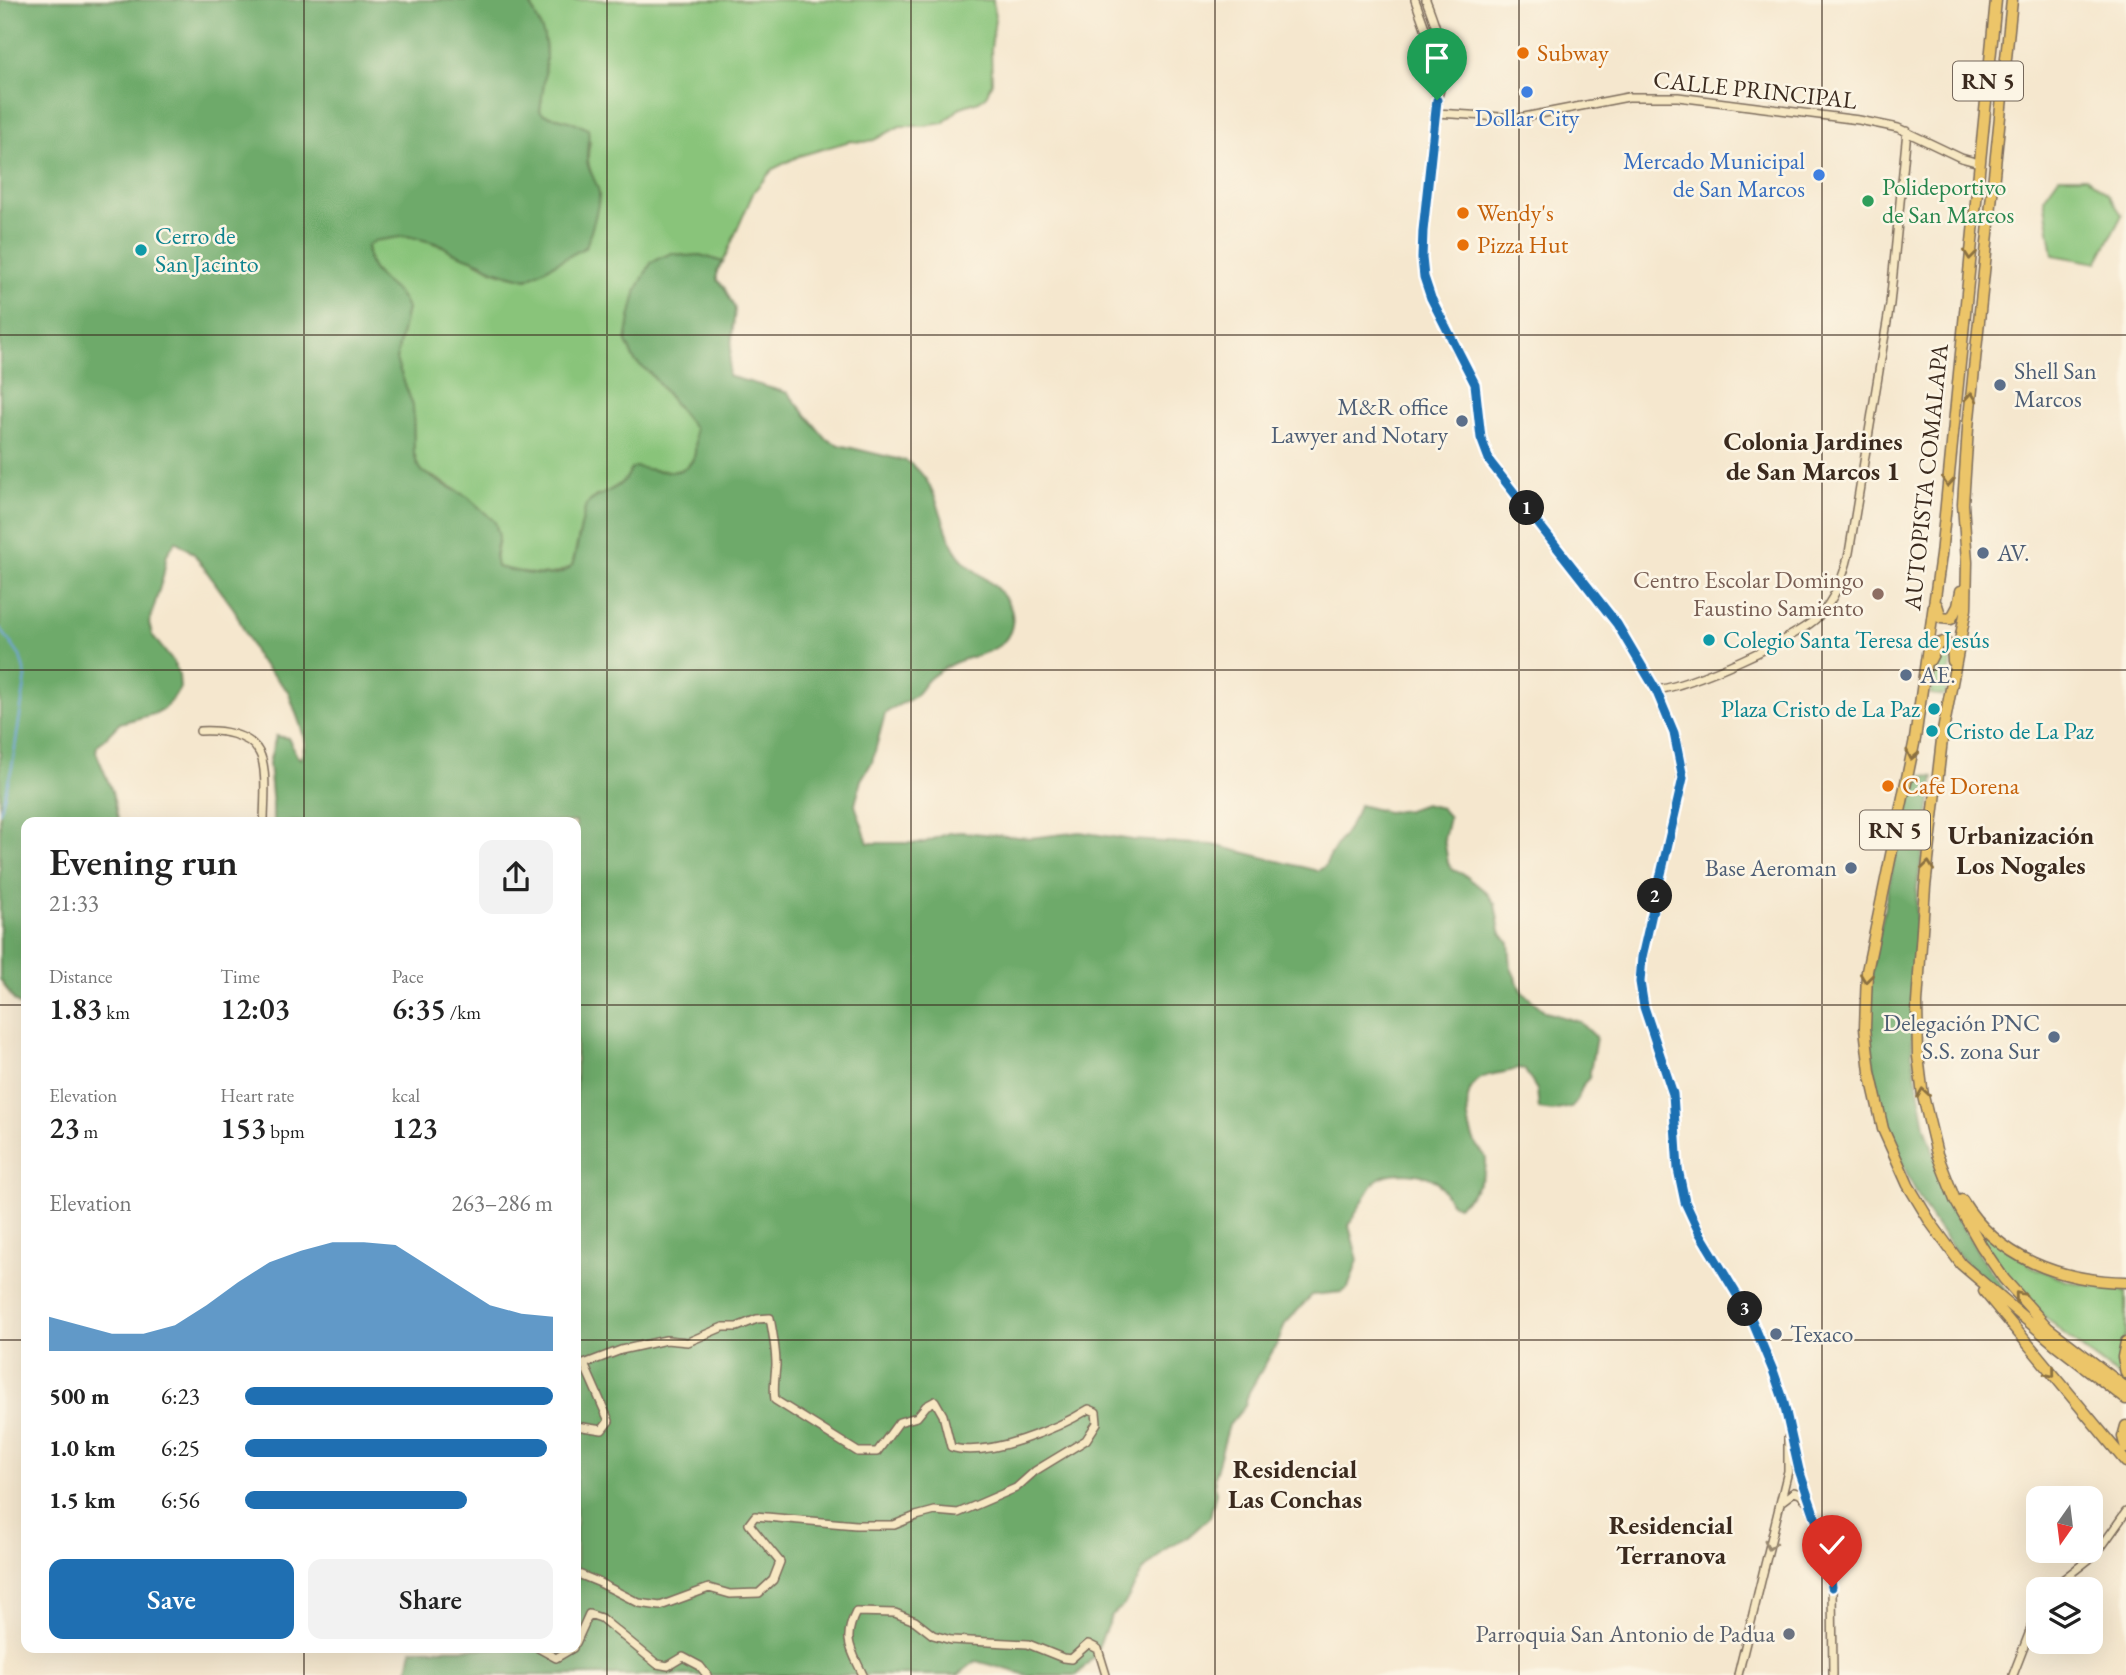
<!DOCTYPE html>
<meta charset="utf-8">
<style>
:root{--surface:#fff;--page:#f2f2f2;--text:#222;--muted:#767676;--accent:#1f6fb2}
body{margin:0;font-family:"EB Garamond",serif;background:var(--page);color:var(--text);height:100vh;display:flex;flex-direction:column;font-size:26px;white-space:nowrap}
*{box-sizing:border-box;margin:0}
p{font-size:23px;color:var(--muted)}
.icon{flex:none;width:38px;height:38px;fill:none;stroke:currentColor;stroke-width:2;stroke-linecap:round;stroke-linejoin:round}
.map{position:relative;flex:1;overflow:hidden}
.panel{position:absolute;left:21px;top:817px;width:560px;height:836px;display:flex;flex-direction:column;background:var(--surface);border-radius:14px;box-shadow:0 7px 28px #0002}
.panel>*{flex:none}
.needle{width:46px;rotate:194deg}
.tools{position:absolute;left:2026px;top:1486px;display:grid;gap:14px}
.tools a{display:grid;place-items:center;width:77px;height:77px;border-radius:14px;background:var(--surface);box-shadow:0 7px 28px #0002;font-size:35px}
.pin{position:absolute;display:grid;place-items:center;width:60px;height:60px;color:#fff;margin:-72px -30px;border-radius:50% 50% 50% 0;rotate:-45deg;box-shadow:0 0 7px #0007}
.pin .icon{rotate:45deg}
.km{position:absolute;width:35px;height:35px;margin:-18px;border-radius:50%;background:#222;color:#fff;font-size:19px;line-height:35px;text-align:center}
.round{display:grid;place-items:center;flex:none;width:74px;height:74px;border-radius:14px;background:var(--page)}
.head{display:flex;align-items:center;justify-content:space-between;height:119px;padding:0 28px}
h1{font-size:38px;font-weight:600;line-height:52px}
.stats{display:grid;grid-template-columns:repeat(3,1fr);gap:10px;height:119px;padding:7px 28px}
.stats div{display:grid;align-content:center}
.stats b{font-size:30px;font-weight:600}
.stats small{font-size:19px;font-weight:400}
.stats p{font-size:19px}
.chart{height:196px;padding:14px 28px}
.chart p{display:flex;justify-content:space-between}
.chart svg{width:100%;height:126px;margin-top:7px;fill:var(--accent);opacity:.7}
.button{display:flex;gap:14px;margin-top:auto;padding:14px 28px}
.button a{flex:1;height:80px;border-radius:14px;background:var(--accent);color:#fff;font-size:28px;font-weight:600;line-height:80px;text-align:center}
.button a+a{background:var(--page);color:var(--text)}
ul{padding:0 28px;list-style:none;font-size:23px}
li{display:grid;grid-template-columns:112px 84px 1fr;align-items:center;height:52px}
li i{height:18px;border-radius:9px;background:var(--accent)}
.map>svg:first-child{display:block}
.green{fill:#89c47a;stroke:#62774c;stroke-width:2}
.forest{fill:#6eaa6a;stroke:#546a44;stroke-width:2}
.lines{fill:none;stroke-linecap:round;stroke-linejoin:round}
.stream{stroke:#70a5dd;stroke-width:2}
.secondary-casing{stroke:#7c6c5c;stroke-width:10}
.highway-casing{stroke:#7c6c5c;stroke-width:13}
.secondary{stroke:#f7e8c3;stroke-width:7}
.highway{stroke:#ecc569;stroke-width:10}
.oneway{stroke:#8b7040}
.oneway2{stroke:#998970}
.route-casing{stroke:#fff;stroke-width:14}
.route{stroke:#1f6fb2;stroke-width:9}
.grid{fill:none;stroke:#3b2a1e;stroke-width:2;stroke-opacity:0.55}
.food-dot{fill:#e8710a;stroke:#fcf5e5;stroke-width:2.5}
.shop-dot{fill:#3f7fe0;stroke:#fcf5e5;stroke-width:2.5}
.leisure-dot{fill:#2e9e5b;stroke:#fcf5e5;stroke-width:2.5}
.culture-dot{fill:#0f9aa8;stroke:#fcf5e5;stroke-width:2.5}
.service-dot{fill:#5c6f8a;stroke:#fcf5e5;stroke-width:2.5}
.education-dot{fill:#8d6e63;stroke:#fcf5e5;stroke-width:2.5}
.worship-dot{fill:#6b7280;stroke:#fcf5e5;stroke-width:2.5}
.labels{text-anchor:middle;stroke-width:5;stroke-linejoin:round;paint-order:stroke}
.shield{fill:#fcf5e5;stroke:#75675a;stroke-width:2}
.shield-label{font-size:23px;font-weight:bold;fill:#3b2a1e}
.food-label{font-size:24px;fill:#c56008;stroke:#fcf5e5;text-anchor:start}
.street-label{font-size:24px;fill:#3b2a1e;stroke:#fcf5e5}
.shop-label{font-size:24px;fill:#366cbe;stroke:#fcf5e5}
.leisure-label{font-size:24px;fill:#27864d;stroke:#fcf5e5;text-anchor:start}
.culture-label{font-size:24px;fill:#0d838f;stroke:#fcf5e5;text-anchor:start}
.service-label{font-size:24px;fill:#4e5e75;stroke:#fcf5e5;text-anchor:start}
.education-label{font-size:24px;fill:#785e54;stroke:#fcf5e5;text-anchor:end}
.worship-label{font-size:24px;fill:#5b616d;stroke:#fcf5e5;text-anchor:end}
.neighbourhood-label{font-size:26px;font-weight:bold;fill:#3b2a1e;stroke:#fcf5e5}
</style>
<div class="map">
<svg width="2126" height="1675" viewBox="0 0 2126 1675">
<rect width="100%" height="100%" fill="#fcf5e5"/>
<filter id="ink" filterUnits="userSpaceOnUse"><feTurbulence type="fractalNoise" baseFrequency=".0143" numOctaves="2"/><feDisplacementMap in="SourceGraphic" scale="14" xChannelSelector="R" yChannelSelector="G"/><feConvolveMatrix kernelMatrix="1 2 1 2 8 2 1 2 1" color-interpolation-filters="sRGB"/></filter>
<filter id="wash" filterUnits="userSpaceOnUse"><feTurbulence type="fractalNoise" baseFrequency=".00686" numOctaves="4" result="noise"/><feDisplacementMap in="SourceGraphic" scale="28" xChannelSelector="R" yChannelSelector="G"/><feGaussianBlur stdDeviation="1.57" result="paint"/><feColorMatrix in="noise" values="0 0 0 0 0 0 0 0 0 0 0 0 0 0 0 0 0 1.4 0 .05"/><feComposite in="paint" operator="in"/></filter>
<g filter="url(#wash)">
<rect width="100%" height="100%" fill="#f5e7ce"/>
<path class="green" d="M530,0H993L995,19L991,48L992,82L986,96L979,101L961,107L943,123L924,126H900L874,140L864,142L850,141L799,156L773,169L754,191L723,262L700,255L687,256L672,253L660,258L628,332L626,342L635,361L650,373L695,429C694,438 697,449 694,457C683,483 651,464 630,470L628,479L604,494L596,496L586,505L572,566C547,581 524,573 497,567C492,555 501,546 498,534C494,511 445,482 423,472L417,464L414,453L413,406L396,360L407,308L371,267L367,246C392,218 464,254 489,269C499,275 515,276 527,279L582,248L599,195C593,173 584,167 590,142L576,123L543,114L540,111C543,89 549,59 544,37C541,25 533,13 530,0Z
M2059,177H2086L2108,194L2122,215L2097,263L2053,255L2044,198Z
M1944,648L1949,649L1951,664L1945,696L1930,694L1939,654Z
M1967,1216L2031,1266L2067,1281L2126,1291V1335L2119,1355V1365L2126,1381C2079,1349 2033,1311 1999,1266C1987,1250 1977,1232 1967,1216Z"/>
<path class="forest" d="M0,0H529C533,13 541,25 544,37C549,61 543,88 540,111L543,114L576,123L588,129C590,139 587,146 587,156C586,170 597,180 599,193C600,204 590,235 586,247L527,279L493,270L482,263L452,252L440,244L407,236L374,241L367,246C368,252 367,258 370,264C378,283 400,287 407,308L396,360L413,406L414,453L417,464L423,472L439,482L468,497L495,522L499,536L495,555L497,567C516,571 558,584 572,565C575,561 583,514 586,505C600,491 624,490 630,470L635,467C654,469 684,481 694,457C697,449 694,438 695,429L650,373L635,361L626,342L630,318L637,289L651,263L660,258L672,253L686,256L700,255L723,262L717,271V280L724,287L735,309L728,376L788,393L826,439L839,445L906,461C938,479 939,519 954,548C967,572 997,580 1009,605C1015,615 1013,631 1005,640C994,654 968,656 952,664C944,668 936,673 930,678C923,684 920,693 912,698C904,704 892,706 885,714L872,762L861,780L855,805L868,843H923L949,833L961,832L1030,838L1080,832L1133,840L1214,845L1318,871L1325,866C1335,842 1352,830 1359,805L1387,812L1408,810L1424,804L1441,808L1449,817L1444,839L1448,863L1453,870L1465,875L1486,892L1495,904L1500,931L1509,943L1511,968L1522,992L1546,1012L1580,1022L1596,1037L1589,1078L1584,1083L1575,1104L1571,1107L1553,1111L1539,1109L1537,1090L1524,1069L1518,1068C1506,1075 1489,1071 1477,1081C1461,1094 1468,1127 1475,1143C1478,1150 1486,1152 1486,1160C1487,1177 1472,1196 1458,1206C1445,1202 1446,1190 1437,1182C1426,1172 1390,1170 1378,1179C1373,1182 1352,1219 1349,1226L1358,1260L1348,1288L1342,1292L1312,1295L1285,1324L1279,1340L1249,1392L1245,1406L1229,1425L1214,1478L1216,1492L1210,1517L1188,1537L1169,1546L1142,1572L1124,1605L1111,1616L1095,1655L1077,1675H1027L976,1661L958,1675H407L412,1649L576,1648V822H273V806L269,763L276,736L288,738L297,756L301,759L305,744L302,730L288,691L257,658L234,609L194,554L176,541L167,554L163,577L149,623L152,635L174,663L179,675L180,689L165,708L154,714L120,723L97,746L96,752L112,791L119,822H26V1011L13,999L0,979Z
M1913,775L1934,777L1917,888L1912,1054L1925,1126L1945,1189L1957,1218L1986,1264L2019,1308C2001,1293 1979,1278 1963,1260C1899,1188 1860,1074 1871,978C1873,957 1879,936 1883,915C1892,868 1902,821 1913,775Z"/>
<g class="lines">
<path class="stream" d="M0,628L20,656L26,677L12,767L0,812"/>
</g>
</g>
<g filter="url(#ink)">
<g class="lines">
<defs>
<path id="secondary" d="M1415,0L1434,53L1437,100L1423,231L1422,258L1424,277L1431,298L1475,384L1481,438L1490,462L1617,624L1656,690L1674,733L1681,763V788L1642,957L1640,982L1644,1007L1673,1094L1678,1169L1685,1202L1699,1232L1751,1318L1774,1373L1783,1399L1799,1470L1826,1549L1832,1587L1833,1675
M1426,0C1439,33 1450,65 1437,99
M1436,113L1519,118L1628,97H1678L1859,120L1898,128L1961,158L1979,163
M1656,690C1688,687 1796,639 1819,616C1835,599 1844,575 1849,553L1890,304L1907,131
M200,731C219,730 249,733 259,752C268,767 264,805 264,822
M576,1426L602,1430L609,1421L584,1364L621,1350L666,1340L688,1342L723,1327H737L757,1319L770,1318C773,1334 776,1349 776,1365C775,1378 773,1388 775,1400L858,1452H877L899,1422L917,1417L926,1406L935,1401L943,1415L951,1447C986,1459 1059,1428 1089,1409L1096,1412L1097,1423L1086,1440L1035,1471L1016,1488L958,1513L935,1511L916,1516L894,1525H856L755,1516L749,1524L780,1562L773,1580L759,1593L730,1594L709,1588L660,1606L639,1603L598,1582L576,1573
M1782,1501L1794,1492L1800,1494L1806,1500
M2051,1589L2097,1553L2126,1512
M576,1643L589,1614L601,1618L657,1664L668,1666L683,1657L700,1666L707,1675
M538,1648L556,1658L573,1648
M863,1675C851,1649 842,1640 856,1612L895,1613L915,1621L933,1635L951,1640L1028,1644L1063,1658L1071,1659L1088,1644L1098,1649L1106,1675
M1738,1675L1788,1471V1438
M2013,1675L2039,1608"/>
<path id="highway" d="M1996,0L1941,555L1915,739L1867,971L1865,1028L1870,1072L1883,1129L1908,1185L1931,1223L1961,1264L2055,1344L2126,1399
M2012,0L1968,428L1963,504L1967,562L1966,609L1943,731L1925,887L1917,1003L1918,1056L1923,1096L1937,1154L1955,1200L1982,1247L2004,1279L2048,1328L2126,1388
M1937,605L1941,618L1951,619L1958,606L1961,591
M1930,660L1938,644L1944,642L1952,647L1953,661
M1962,1200C1998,1259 2061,1281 2126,1282
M1984,1291L2126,1462
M2126,1342L2123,1357L2126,1373
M2126,1426L2123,1437L2126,1448"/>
</defs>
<use href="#secondary" class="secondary-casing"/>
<use href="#highway" class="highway-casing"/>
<use href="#secondary" class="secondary"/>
<use href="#highway" class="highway"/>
</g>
<defs><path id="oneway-chevron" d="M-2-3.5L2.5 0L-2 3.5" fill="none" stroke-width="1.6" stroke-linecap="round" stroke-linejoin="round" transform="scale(1.75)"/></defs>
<g class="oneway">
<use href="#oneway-chevron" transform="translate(1970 255) rotate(96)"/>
<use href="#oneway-chevron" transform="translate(1971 397) rotate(-85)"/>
<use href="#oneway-chevron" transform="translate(1948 482) rotate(95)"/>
<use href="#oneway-chevron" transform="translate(1912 755) rotate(102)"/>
<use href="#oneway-chevron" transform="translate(1928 866) rotate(-83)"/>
<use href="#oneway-chevron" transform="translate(1866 978) rotate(97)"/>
<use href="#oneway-chevron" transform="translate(1923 1093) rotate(-99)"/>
<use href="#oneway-chevron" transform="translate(2019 1296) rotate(-130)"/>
<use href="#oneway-chevron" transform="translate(2051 1373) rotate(51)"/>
</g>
<use class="oneway2" href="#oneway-chevron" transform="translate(1770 1545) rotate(104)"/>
</g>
<g class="lines" filter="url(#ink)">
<defs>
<path id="route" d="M1437,100L1423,231L1422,258L1424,277L1431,298L1475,384L1481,438L1490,462L1617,624L1656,690L1674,733L1683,778L1642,957L1640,982L1644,1007L1673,1094L1678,1169L1685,1202L1699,1232L1751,1318L1774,1373L1783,1399L1799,1470L1826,1549L1832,1587"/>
</defs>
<use href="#route" class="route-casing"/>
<use href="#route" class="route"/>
</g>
<path class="grid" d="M304,0V822M607,0V1675M911,0V1675M1215,0V1675M1519,0V1675M1822,0V1675M0,335H2126M0,670H2126M0,1005H26M576,1005H2126M0,1340H26M576,1340H2126M304,1648V1675"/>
<g class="food-dot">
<circle cx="1523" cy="53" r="7"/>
<circle cx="1463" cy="213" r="7"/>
<circle cx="1463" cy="245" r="7"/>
<circle cx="1888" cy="786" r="7"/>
</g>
<g class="shop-dot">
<circle cx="1527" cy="92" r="7"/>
<circle cx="1819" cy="175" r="7"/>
</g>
<circle class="leisure-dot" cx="1868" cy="201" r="7"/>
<g class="culture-dot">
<circle cx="141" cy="250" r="7"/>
<circle cx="1709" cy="640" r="7"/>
<circle cx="1934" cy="709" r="7"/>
<circle cx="1932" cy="731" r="7"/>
</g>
<g class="service-dot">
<circle cx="2000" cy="385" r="7"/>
<circle cx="1462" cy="421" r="7"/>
<circle cx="1983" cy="553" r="7"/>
<circle cx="1906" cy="675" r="7"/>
<circle cx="1851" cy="868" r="7"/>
<circle cx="2054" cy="1037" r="7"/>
<circle cx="1776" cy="1334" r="7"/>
</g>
<circle class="education-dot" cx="1878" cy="594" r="7"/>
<circle class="worship-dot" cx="1789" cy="1634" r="7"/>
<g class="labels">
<g class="shield">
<rect x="1953" y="61.5" width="70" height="39" rx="5"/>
<rect x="1860" y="810.5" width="70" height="39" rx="5"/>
</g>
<g class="shield-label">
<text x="1988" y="89">RN 5</text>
<text x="1895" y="838">RN 5</text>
</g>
<g class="food-label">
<text x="1537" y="61">Subway</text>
<text x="1477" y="221">Wendy's</text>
<text x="1477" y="253">Pizza Hut</text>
<text x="1902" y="794">Cafe Dorena</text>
</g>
<g class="street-label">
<text transform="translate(1755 90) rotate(6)" y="8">CALLE PRINCIPAL</text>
<text transform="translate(1926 477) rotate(-84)" y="8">AUTOPISTA COMALAPA</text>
</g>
<g class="shop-label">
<text x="1527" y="126">Dollar City</text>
<text x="1805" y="169" text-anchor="end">Mercado Municipal<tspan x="1805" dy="28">de San Marcos</tspan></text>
</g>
<g class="leisure-label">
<text x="1882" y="195">Polideportivo<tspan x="1882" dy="28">de San Marcos</tspan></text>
</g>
<g class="culture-label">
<text x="155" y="244">Cerro de<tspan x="155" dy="28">San Jacinto</tspan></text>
<text x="1723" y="648">Colegio Santa Teresa de Jesús</text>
<text x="1920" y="717" text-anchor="end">Plaza Cristo de La Paz</text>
<text x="1946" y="739">Cristo de La Paz</text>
</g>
<g class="service-label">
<text x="2014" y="379">Shell San<tspan x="2014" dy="28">Marcos</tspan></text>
<text x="1448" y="415" text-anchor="end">M&amp;R office<tspan x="1448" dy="28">Lawyer and Notary</tspan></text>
<text x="1997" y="561">AV.</text>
<text x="1920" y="683">AE.</text>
<text x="1837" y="876" text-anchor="end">Base Aeroman</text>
<text x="2040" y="1031" text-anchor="end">Delegación PNC<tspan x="2040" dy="28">S.S. zona Sur</tspan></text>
<text x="1790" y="1342">Texaco</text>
</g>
<g class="education-label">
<text x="1864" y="588">Centro Escolar Domingo<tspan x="1864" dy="28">Faustino Samiento</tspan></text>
</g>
<g class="worship-label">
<text x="1775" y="1642">Parroquia San Antonio de Padua</text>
</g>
<g class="neighbourhood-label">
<text x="1813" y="450">Colonia Jardines<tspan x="1813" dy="30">de San Marcos 1</tspan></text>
<text x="2021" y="844">Urbanización<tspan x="2021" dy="30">Los Nogales</tspan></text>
<text x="1295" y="1478">Residencial<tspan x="1295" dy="30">Las Conchas</tspan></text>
<text x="1671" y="1534">Residencial<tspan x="1671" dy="30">Terranova</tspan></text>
</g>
</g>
</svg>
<div class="tools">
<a><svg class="needle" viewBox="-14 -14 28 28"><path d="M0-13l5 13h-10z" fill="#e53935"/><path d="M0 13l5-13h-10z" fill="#767676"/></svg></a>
<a><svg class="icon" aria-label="layers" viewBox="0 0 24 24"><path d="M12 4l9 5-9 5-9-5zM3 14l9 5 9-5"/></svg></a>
</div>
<div class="pin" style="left:1437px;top:100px;background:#1e9e55"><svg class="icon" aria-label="arrive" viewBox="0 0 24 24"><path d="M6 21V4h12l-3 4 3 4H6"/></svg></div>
<div class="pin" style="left:1832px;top:1587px;background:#d93025"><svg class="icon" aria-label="check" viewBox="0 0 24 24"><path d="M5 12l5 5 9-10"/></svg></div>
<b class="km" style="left:1527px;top:508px">1</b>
<b class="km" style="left:1655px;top:896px">2</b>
<b class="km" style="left:1745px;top:1309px">3</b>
<section class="panel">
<div class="head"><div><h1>Evening run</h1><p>21:33</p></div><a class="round"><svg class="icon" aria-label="share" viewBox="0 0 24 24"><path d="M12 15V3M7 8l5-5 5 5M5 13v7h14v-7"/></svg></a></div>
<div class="stats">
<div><p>Distance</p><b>1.83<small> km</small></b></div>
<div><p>Time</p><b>12:03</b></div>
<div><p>Pace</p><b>6:35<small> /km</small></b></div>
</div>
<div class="stats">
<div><p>Elevation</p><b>23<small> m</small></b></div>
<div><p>Heart rate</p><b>153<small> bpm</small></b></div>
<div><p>kcal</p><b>123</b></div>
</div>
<div class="chart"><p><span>Elevation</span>263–286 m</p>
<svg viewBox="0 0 160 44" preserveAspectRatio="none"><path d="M0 44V32L10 35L20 38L30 38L40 35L50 28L60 20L70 13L80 9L90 6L100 6L110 7L120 14L130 21L140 28L150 31L160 32V44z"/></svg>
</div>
<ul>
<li><b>500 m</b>6:23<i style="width:100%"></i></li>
<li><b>1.0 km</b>6:25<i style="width:98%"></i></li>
<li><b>1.5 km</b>6:56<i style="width:72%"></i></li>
</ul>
<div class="button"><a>Save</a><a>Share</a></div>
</section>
</div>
